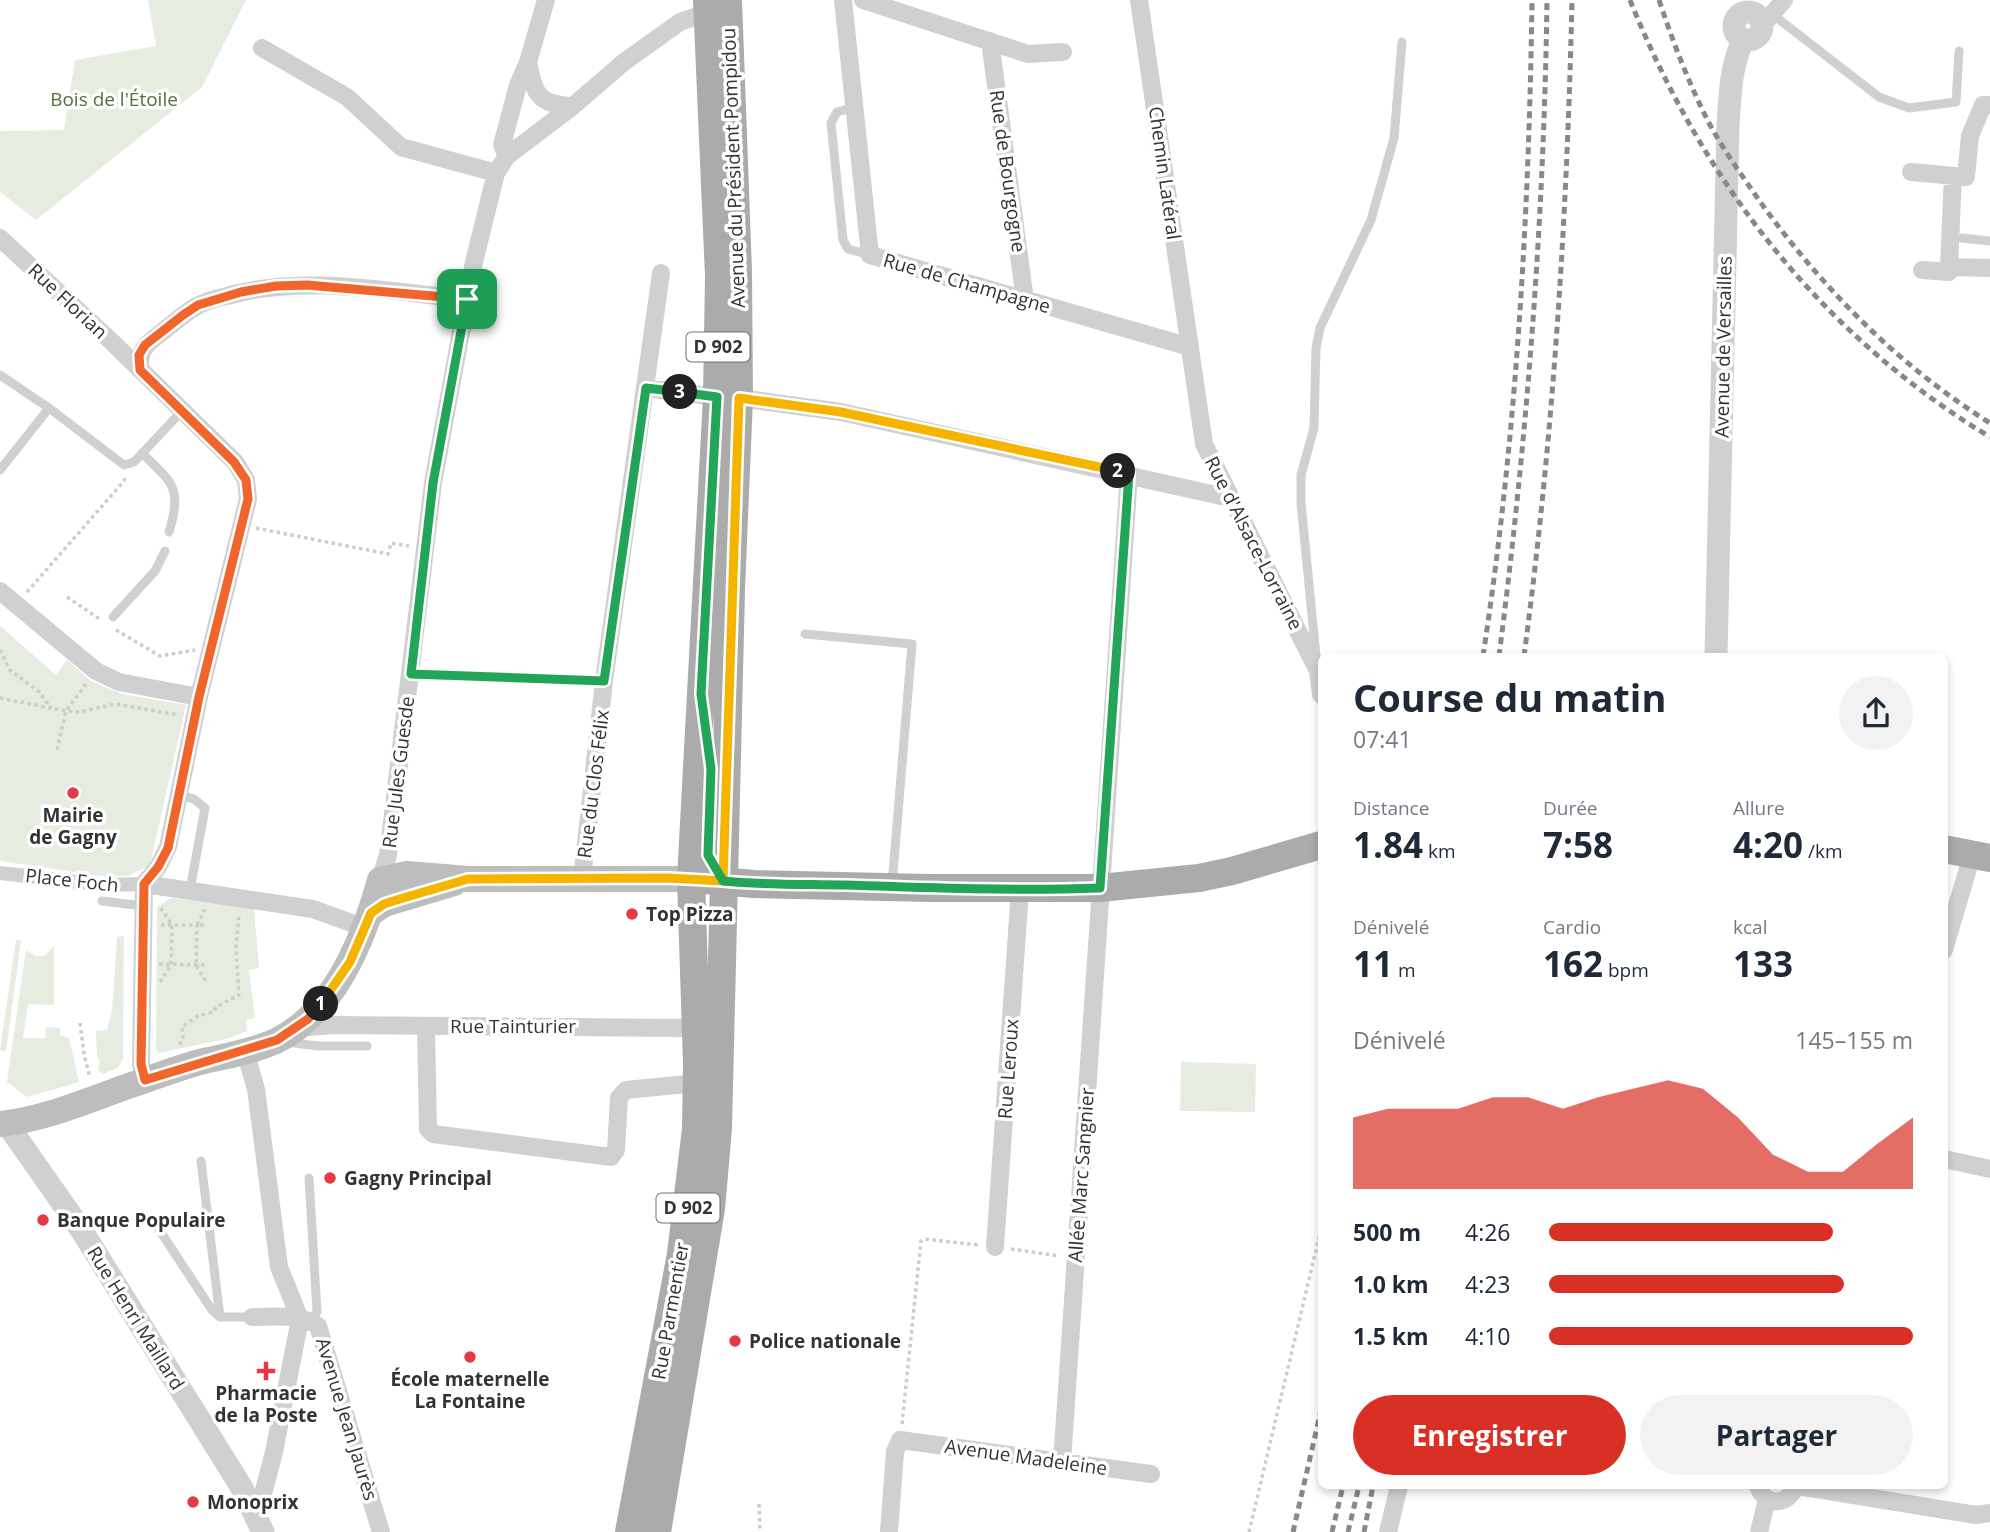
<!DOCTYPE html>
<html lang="fr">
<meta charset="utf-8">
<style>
:root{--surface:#fff;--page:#f2f2f3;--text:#1f2937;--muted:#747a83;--accent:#d93025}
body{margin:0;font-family:"Open Sans",sans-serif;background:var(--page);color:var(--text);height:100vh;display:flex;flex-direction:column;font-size:26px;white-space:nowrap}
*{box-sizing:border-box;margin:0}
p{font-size:23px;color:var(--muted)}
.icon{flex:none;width:38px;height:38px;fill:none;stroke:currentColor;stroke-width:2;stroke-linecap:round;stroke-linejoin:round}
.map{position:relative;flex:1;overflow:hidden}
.sheet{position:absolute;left:1318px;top:653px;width:630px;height:836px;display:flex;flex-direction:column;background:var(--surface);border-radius:10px;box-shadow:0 4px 10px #0003}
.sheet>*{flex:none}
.pin{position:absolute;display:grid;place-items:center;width:60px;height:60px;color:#fff;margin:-30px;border-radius:14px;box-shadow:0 4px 10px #0006}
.km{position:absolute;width:35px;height:35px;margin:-18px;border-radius:50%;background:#222;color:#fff;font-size:19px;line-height:35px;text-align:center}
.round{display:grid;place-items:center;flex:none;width:74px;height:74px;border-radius:37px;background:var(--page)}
.summary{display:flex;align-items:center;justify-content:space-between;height:119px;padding:0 35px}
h1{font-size:38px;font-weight:700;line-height:52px}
.figures{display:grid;grid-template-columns:repeat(3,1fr);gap:10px;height:119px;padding:7px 35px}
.figures div{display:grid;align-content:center}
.figures b{font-size:35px;font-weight:700}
.figures small{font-size:19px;font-weight:400}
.figures p{font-size:19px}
.chart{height:196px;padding:14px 35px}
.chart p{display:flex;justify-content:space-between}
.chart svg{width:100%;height:126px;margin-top:7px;fill:var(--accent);opacity:.7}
.primary-button{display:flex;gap:14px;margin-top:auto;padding:14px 35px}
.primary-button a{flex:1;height:80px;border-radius:42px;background:var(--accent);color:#fff;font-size:28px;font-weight:700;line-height:80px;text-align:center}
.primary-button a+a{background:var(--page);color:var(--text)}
ul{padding:0 35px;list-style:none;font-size:23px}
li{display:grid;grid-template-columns:112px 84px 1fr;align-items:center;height:52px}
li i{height:18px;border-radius:9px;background:var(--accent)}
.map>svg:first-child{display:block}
.green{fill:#e6ecdf}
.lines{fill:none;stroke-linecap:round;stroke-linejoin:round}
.path{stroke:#cdcdcd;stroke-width:3.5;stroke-dasharray:3.5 3.5;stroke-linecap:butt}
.service{stroke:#d0d0d0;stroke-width:9}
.pedestrian{stroke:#d0d0d0;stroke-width:14}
.minor{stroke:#d0d0d0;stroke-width:18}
.tertiary{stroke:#d0d0d0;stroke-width:23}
.secondary{stroke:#bdbdbd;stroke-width:26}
.primary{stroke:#ababab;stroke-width:28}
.rail{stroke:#888;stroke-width:5;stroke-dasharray:7 5;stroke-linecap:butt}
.split-1-casing{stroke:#fff;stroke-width:14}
.split-2-casing{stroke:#fff;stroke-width:14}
.split-3-casing{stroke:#fff;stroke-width:14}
.split-4-casing{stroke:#fff;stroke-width:14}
.split-1{stroke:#f0652b;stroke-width:9}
.split-2{stroke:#f5b400;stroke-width:9}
.split-3{stroke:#22a559;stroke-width:9}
.split-4{stroke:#22a559;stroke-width:9}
.poi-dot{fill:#e63946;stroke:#fff;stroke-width:2.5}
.labels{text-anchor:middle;stroke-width:7;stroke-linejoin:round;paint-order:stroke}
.shield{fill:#fff;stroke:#707070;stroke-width:2}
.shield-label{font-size:18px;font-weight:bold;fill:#333}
.park-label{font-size:19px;fill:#56703f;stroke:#fff}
.street-label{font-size:19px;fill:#333;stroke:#fff}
.poi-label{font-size:19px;font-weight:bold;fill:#333;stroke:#fff;text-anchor:start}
</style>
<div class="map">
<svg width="1990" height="1532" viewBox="0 0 1990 1532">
<rect width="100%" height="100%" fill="#fff"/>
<path class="green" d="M148,0H246L202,87L36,220L0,192V131L64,130L75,60L156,46Z
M0,626L56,675L67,660L91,681L122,694L186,705L150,865L128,876H101L0,861Z
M171,898L254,908L259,968L249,970L255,1018L246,1020L247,1031L226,1039L158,1053L156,1049L157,907Z
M124,936L123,1058L118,1068L103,1074L98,1070L100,1061L97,1056L96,1031L107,1030L112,1011L117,937Z
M16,940L21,941L6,1051L0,1050Z
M54,946V1005L28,1004L23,1038H45L46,1027L60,1028V1035L69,1038L79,1082L27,1097L7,1082L26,950L35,956H44Z
M1181,1062L1256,1064L1255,1112L1180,1111Z"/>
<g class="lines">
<path class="path" d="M256,528L388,554L391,543L409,546
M27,592L124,481L126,475
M67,597L101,620
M116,630L160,656L195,650
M0,650L10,670L39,692L51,708
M0,698L66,711L79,712L116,704L179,715
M57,750L66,711L86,684
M205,909L197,925H207
M161,925H197L196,965L207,983
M159,964L207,965
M160,982L171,965L172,925L160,907
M80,1023L84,1054L90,1078
M180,1045L183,1037L182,1027L198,1016L214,1012L216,1007L239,995L236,947L239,914
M1011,1249L1059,1256
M902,1424L921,1241L924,1239L979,1245
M759,1504L760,1532
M1249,1532L1321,1229"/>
<path class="service" d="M1772,14L1879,97L1909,108L1956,102L1959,51
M855,107L837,112L831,123L843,240L848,249L870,255
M1962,238L1990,241
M0,375L49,408L124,465L134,462L182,411
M142,453C172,483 183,487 169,532
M0,470L49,408
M113,617L155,571L165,551
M805,634L912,644L892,885
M1316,656L1301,503V475L1314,428L1316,348L1320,328L1371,220L1394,138L1402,42
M411,674L604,681
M179,795L194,799L205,808L190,890
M102,901L143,906
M286,1042L318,1046H367
M201,1161L220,1317H252
M309,1178L317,1312L311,1321
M158,1228L212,1310L220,1317"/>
<path class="pedestrian" d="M0,873L104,885L144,884"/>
<path class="minor" d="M843,0L870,255L1190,347
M863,0L1028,54L1063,52
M1139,0L1204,444L1318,671L1321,695
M1762,23L1767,20L1784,0
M990,41L1025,300
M262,48L347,97L401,147L496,173
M528,62C535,95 537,104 573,106
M507,156L502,145L518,85L528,62L546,0
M1911,172L1966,177L1970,136L1983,105H1990
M0,238L112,342L235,462L246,480L248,499L199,697L168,847L158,867L144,884
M1949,267L1953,176
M1922,270L1949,272V267L1990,268
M140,370C139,345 149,343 167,328C176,321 186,312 197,306C206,301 217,298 227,296C304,274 389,292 467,299
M646,388L717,397
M739,398L841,412L1230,498
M0,591L96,671L119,682L199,697
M582,879L604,681L661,273
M380,880L388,855L433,483L474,262L496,173L507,156L573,106L624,62L680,22L715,10
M144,884L313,909L365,928
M144,884L141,1064L145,1080
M1944,950L1972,855
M426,1026L428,1129L433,1134L611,1157L616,1150L619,1098L626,1090L697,1083
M296,1028L333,1025L680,1028L696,1025L704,1020
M245,1051L256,1089L279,1267L300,1319
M1944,1159L1990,1169
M995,1247L1020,890
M252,1317C273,1317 300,1313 318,1326L381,1532
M1062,1462L1129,474
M1758,1486C1765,1507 1788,1506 1796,1486
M1798,1486L1976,1515L1990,1513
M257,1517L274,1452L300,1319
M889,1532L895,1452L900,1440L1151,1474
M1388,1532L1399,1486
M1759,1532L1767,1499"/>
<path class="tertiary" d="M1734 26a14 14 0 1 1 28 0a14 14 0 1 1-28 0Z
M1716,656L1728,126C1730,97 1730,68 1743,40
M7,1124L82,1231L242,1488L263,1532"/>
<path class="secondary" d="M371,913L384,904L454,883
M0,1124C49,1119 97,1096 143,1081C163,1074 183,1066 204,1061C227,1056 254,1051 276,1041C334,1013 364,938 380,880L407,874L468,879H691"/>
<path class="primary" d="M1944,849L1990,858
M706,880L754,884L930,888H1100L1199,878L1232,871L1321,845
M629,1532L681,1254L696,1129L697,1064L691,879L717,397L719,276L707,0
M657,1532L711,1209L718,1128L731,590L739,398L738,271L728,0"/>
<path class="rail" d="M1630,0C1703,182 1821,335 1990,437
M1659,0C1673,42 1689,84 1709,123C1724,151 1743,177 1761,203C1824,290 1899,366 1990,423
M1483,656C1516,441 1529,217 1532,0
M1499,656C1527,439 1544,219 1547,0
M1524,656C1553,439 1567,219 1572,0
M1293,1532L1321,1410
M1332,1532L1343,1486
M1348,1532L1359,1486
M1364,1532L1373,1486"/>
</g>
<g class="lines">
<defs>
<path id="split-1" d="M321,1004L308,1019L277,1040L145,1080L141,1064L144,884L158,867L168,848L199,697L248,499L246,480L234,462L140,370L139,355L145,345L183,315L198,305L241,292L276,286L307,285L467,299"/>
<path id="split-2" d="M321,1004L350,962L371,913L384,904L403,898L468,879L668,878L723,881L739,398L841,412L1118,471"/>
<path id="split-3" d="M680,392L717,397L701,694L711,769L708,855L723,881C764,885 805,884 847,885C931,888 1016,891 1100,888L1129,474L1118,471"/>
<path id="split-4" d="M467,299L433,483L411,674L604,681L646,388L680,392"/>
</defs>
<use href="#split-1" class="split-1-casing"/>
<use href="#split-2" class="split-2-casing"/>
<use href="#split-3" class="split-3-casing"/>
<use href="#split-4" class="split-4-casing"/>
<use href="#split-1" class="split-1"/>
<use href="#split-2" class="split-2"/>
<use href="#split-3" class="split-3"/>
<use href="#split-4" class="split-4"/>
</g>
<g class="poi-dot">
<circle cx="73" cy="793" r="7"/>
<circle cx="632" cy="914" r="7"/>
<circle cx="330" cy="1178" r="7"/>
<circle cx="43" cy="1220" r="7"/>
<circle cx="735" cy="1341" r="7"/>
<circle cx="470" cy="1357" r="7"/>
<path d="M262.5 1360.5h7v7h7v7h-7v7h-7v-7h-7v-7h7z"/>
<circle cx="193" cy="1502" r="7"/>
</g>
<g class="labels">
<g class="shield">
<rect x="686.5" y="332.5" width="63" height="29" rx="5"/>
<rect x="656.5" y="1193.5" width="63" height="29" rx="5"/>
</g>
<g class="shield-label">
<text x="718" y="353">D 902</text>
<text x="688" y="1214">D 902</text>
</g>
<g class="park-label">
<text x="114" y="106">Bois de l'Étoile</text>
</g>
<g class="street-label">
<text transform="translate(733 168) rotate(-92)" y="7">Avenue du Président Pompidou</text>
<text transform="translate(1008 171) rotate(82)" y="7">Rue de Bourgogne</text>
<text transform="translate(1165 173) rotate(82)" y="7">Chemin Latéral</text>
<text transform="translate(967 283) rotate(16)" y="7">Rue de Champagne</text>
<text transform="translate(68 301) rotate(43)" y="7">Rue Florian</text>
<text transform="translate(1723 347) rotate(-89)" y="7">Avenue de Versailles</text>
<text transform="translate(1254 543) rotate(63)" y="7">Rue d'Alsace-Lorraine</text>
<text transform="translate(398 772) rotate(-83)" y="7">Rue Jules Guesde</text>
<text transform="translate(593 784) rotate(-83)" y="7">Rue du Clos Félix</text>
<text transform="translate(72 880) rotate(6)" y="7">Place Foch</text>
<text x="513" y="1033">Rue Tainturier</text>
<text transform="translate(1008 1069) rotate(-86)" y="7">Rue Leroux</text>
<text transform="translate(1081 1175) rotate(-86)" y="7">Allée Marc Sangnier</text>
<text transform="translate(670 1311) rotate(-80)" y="7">Rue Parmentier</text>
<text transform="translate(136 1318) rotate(58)" y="7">Rue Henri Maillard</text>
<text transform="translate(347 1419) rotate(73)" y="7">Avenue Jean Jaurès</text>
<text transform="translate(1026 1457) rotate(8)" y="7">Avenue Madeleine</text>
</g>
<g class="poi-label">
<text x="73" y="822" text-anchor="middle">Mairie<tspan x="73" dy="22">de Gagny</tspan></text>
<text x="646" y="921">Top Pizza</text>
<text x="344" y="1185">Gagny Principal</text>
<text x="57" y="1227">Banque Populaire</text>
<text x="749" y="1348">Police nationale</text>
<text x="470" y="1386" text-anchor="middle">École maternelle<tspan x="470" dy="22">La Fontaine</tspan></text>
<text x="266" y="1400" text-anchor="middle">Pharmacie<tspan x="266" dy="22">de la Poste</tspan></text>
<text x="207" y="1509">Monoprix</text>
</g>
</g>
</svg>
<div class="pin" style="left:467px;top:299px;background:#1e9e55"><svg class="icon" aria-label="arrive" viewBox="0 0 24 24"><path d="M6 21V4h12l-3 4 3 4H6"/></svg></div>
<b class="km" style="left:321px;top:1004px">1</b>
<b class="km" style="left:1118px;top:471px">2</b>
<b class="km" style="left:680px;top:392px">3</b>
<section class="sheet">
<div class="summary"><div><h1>Course du matin</h1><p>07:41</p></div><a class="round"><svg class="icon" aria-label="share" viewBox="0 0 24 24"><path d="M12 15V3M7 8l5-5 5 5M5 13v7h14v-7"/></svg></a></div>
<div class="figures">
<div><p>Distance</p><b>1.84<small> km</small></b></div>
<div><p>Durée</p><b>7:58</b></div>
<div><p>Allure</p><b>4:20<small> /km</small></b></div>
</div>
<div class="figures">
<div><p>Dénivelé</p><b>11<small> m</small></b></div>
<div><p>Cardio</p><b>162<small> bpm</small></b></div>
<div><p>kcal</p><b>133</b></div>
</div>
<div class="chart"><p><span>Dénivelé</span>145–155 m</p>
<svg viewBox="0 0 160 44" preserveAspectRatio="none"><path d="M0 44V19L10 16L20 16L30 16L40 12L50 12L60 16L70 12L80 9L90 6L100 9L110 19L120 32L130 38L140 38L150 28L160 19V44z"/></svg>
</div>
<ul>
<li><b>500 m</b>4:26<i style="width:78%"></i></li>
<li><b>1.0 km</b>4:23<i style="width:81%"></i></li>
<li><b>1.5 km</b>4:10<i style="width:100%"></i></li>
</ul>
<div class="primary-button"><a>Enregistrer</a><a>Partager</a></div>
</section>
</div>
